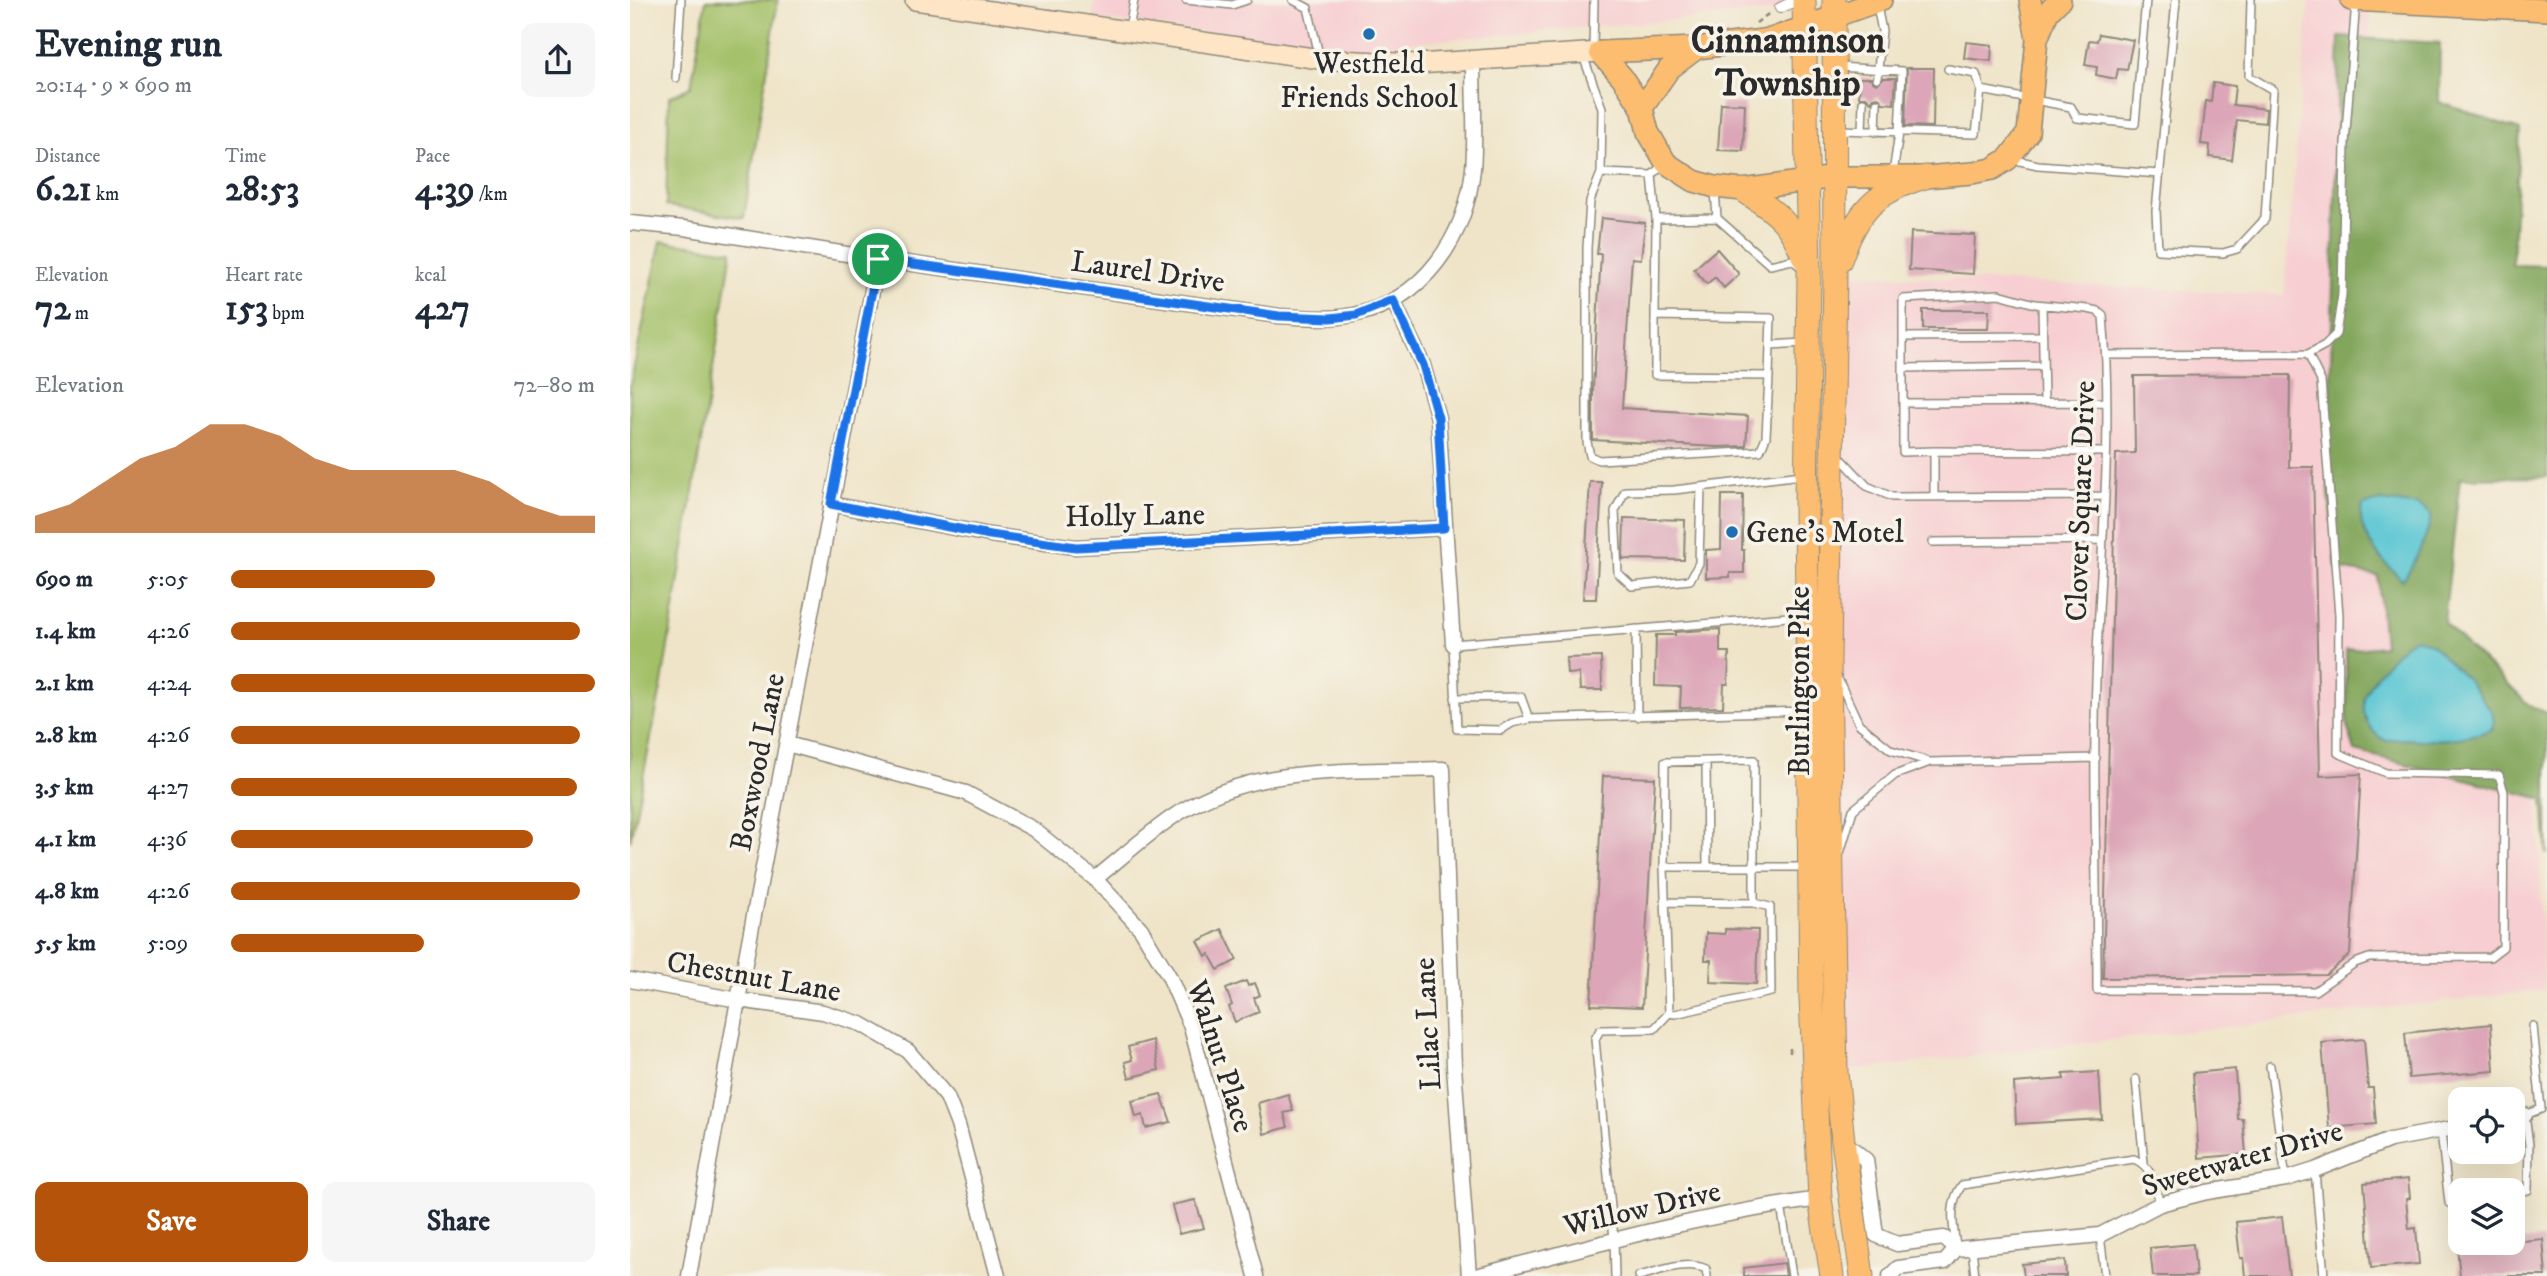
<!DOCTYPE html>
<meta charset="utf-8">
<style>
:root{--surface:#fff;--page:#f6f6f7;--text:#1f2937;--muted:#747a83;--accent:#b45309}
body{margin:0;font-family:"IM FELL DW Pica",serif;background:var(--page);color:var(--text);height:100vh;display:flex;flex-direction:column;font-size:26px;white-space:nowrap}
*{box-sizing:border-box;margin:0}
p{font-size:23px;color:var(--muted)}
.icon{flex:none;width:38px;height:38px;fill:none;stroke:currentColor;stroke-width:2;stroke-linecap:round;stroke-linejoin:round}
.map{position:relative;flex:1;overflow:hidden}
.panel{display:flex;flex-direction:column;background:var(--surface);width:630px}
.panel>*{flex:none}
.fabs{position:absolute;left:1818px;top:1087px;display:grid;gap:14px}
.fabs a{display:grid;place-items:center;width:77px;height:77px;border-radius:14px;background:var(--surface);box-shadow:0 7px 28px #0002;font-size:35px}
.pin{position:absolute;display:grid;place-items:center;width:60px;height:60px;color:#fff;margin:-30px;border:4px solid #fff;border-radius:50%;box-shadow:0 2px 7px #0007}
.round{display:grid;place-items:center;flex:none;width:74px;height:74px;border-radius:14px;background:var(--page)}
.summary{display:flex;align-items:center;justify-content:space-between;height:119px;padding:0 35px}
h1{font-size:38px;font-weight:700;line-height:52px}
.stats{display:grid;grid-template-columns:repeat(3,1fr);gap:10px;height:119px;padding:7px 35px}
.stats div{display:grid;align-content:center}
.stats b{font-size:35px;font-weight:700}
.stats small{font-size:19px;font-weight:400}
.stats p{font-size:19px}
.chart{height:196px;padding:14px 35px}
.chart p{display:flex;justify-content:space-between}
.chart svg{width:100%;height:126px;margin-top:7px;fill:var(--accent);opacity:.7}
.primary-button{display:flex;gap:14px;margin-top:auto;padding:14px 35px}
.primary-button a{flex:1;height:80px;border-radius:14px;background:var(--accent);color:#fff;font-size:28px;font-weight:700;line-height:80px;text-align:center}
.primary-button a+a{background:var(--page);color:var(--text)}
ul{padding:0 35px;list-style:none;font-size:23px}
li{display:grid;grid-template-columns:112px 84px 1fr;align-items:center;height:52px}
li i{height:18px;border-radius:9px;background:var(--accent)}
main{display:flex;flex:1;min-height:0}
.map>svg:first-child{display:block}
.built{fill:#f7cfd2}
.green{fill:#a3c067;stroke:#677649;stroke-width:2}
.forest{fill:#82a65c;stroke:#566844;stroke-width:2}
.water{fill:#5ac6d3;stroke:#42787f;stroke-width:2}
.building{fill:#dca6b8}
.lines{fill:none;stroke-linecap:round;stroke-linejoin:round}
.service-casing{stroke:#8d887a;stroke-width:10}
.pedestrian-casing{stroke:#8d887a;stroke-width:12}
.minor-casing{stroke:#8d887a;stroke-width:17}
.secondary-casing{stroke:#8d887a;stroke-width:22}
.primary-casing{stroke:#8d887a;stroke-width:24}
.trunk-casing{stroke:#8d887a;stroke-width:25}
.path{stroke:#8d887a;stroke-width:2.5;stroke-dasharray:5 5;stroke-linecap:butt}
.service{stroke:#fff;stroke-width:7}
.pedestrian{stroke:#fff;stroke-width:10}
.minor{stroke:#fff;stroke-width:14}
.secondary{stroke:#fee5c5;stroke-width:19}
.primary{stroke:#fcbd6f;stroke-width:21}
.trunk{stroke:#fcbd6f;stroke-width:23}
.route-casing{stroke:#fff;stroke-width:14}
.route{stroke:#1a73e8;stroke-width:9}
.poi-dot{fill:#1f6fb2;stroke:#f7f3e8;stroke-width:2.5}
.labels{text-anchor:middle;stroke-width:7;stroke-linejoin:round;paint-order:stroke}
.poi-label{font-size:30px;fill:#2b2b2b;stroke:#f7f3e8}
.street-label{font-size:30px;fill:#2b2b2b;stroke:#f7f3e8}
.district-label{font-size:37px;font-weight:bold;fill:#2b2b2b;stroke:#f7f3e8}
</style>
<main>
<section class="panel">
<div class="summary"><div><h1>Evening run</h1><p>20:14 · 9 × 690 m</p></div><a class="round"><svg class="icon" aria-label="share" viewBox="0 0 24 24"><path d="M12 15V3M7 8l5-5 5 5M5 13v7h14v-7"/></svg></a></div>
<div class="stats">
<div><p>Distance</p><b>6.21<small> km</small></b></div>
<div><p>Time</p><b>28:53</b></div>
<div><p>Pace</p><b>4:39<small> /km</small></b></div>
</div>
<div class="stats">
<div><p>Elevation</p><b>72<small> m</small></b></div>
<div><p>Heart rate</p><b>153<small> bpm</small></b></div>
<div><p>kcal</p><b>427</b></div>
</div>
<div class="chart"><p><span>Elevation</span>72–80 m</p>
<svg viewBox="0 0 160 44" preserveAspectRatio="none"><path d="M0 44V38L10 34L20 26L30 18L40 14L50 6L60 6L70 10L80 18L90 22L100 22L110 22L120 22L130 26L140 34L150 38L160 38V44z"/></svg>
</div>
<ul>
<li><b>690 m</b>5:05<i style="width:56%"></i></li>
<li><b>1.4 km</b>4:26<i style="width:96%"></i></li>
<li><b>2.1 km</b>4:24<i style="width:100%"></i></li>
<li><b>2.8 km</b>4:26<i style="width:96%"></i></li>
<li><b>3.5 km</b>4:27<i style="width:95%"></i></li>
<li><b>4.1 km</b>4:36<i style="width:83%"></i></li>
<li><b>4.8 km</b>4:26<i style="width:96%"></i></li>
<li><b>5.5 km</b>5:09<i style="width:53%"></i></li>
</ul>
<div class="primary-button"><a>Save</a><a>Share</a></div>
</section>
<div class="map">
<svg width="1917" height="1276" viewBox="0 0 1917 1276">
<rect width="100%" height="100%" fill="#f7f3e8"/>
<filter id="ink" filterUnits="userSpaceOnUse"><feTurbulence type="fractalNoise" baseFrequency=".0143" numOctaves="2"/><feDisplacementMap in="SourceGraphic" scale="14" xChannelSelector="R" yChannelSelector="G"/><feConvolveMatrix kernelMatrix="1 2 1 2 8 2 1 2 1" color-interpolation-filters="sRGB"/></filter>
<filter id="wash" filterUnits="userSpaceOnUse"><feTurbulence type="fractalNoise" baseFrequency=".00686" numOctaves="4" result="noise"/><feDisplacementMap in="SourceGraphic" scale="28" xChannelSelector="R" yChannelSelector="G"/><feGaussianBlur stdDeviation="1.57" result="paint"/><feColorMatrix in="noise" values="0 0 0 0 0 0 0 0 0 0 0 0 0 0 0 0 0 1.4 0 .05"/><feComposite in="paint" operator="in"/></filter>
<g filter="url(#wash)">
<rect width="100%" height="100%" fill="#efe4c8"/>
<path class="built" d="M464,0H1157V10L716,48L463,19Z
M1679,0L1742,1L1719,299L1715,499L1907,762L1914,990L1206,1072L1205,273L1654,295Z"/>
<path class="green" d="M76,0H148L114,218L36,206L39,97L61,87Z
M31,241L102,251L32,683L0,842V385Z"/>
<path class="forest" d="M1709,37L1810,43L1809,102L1890,130L1882,265L1917,266V477L1830,478L1814,623L1901,707L1917,713V855L1913,799L1725,751L1717,726L1716,650L1754,646L1748,576L1706,568L1698,482Z"/>
<path class="water" d="M1751,501L1790,506L1801,514C1802,525 1780,575 1772,580C1754,563 1723,530 1733,505Z
M1786,638L1801,644L1837,679L1862,712L1864,721L1862,729C1842,738 1817,740 1795,740C1781,740 1769,737 1756,741C1740,733 1732,718 1734,700C1735,685 1771,643 1786,638Z"/>
<g id="blocks">
<path class="building" d="M1469,34L1503,40L1497,70L1488,69L1486,79L1466,75L1467,67L1455,65L1459,40L1467,41Z
M1336,42L1362,45L1361,61L1334,58Z
M1277,68H1304L1303,127L1275,126Z
M1230,78H1241L1243,82L1247,84L1253,78H1266L1264,104L1253,103L1248,97L1244,98L1241,102L1236,97H1229Z
M1583,83L1605,86L1603,105L1636,109L1635,123L1607,120L1602,160L1579,157L1580,145L1571,144L1576,101L1581,102Z
M1091,103L1115,104L1113,151L1088,150Z
M971,218L1015,223L1011,259L1002,258L992,408L1118,416L1116,446L1087,447L963,440V389L971,254H967Z
M1281,232L1345,235L1343,274L1279,270Z
M1087,249L1109,274L1094,288L1085,277L1077,284L1064,269Z
M1293,310H1359L1358,329H1293Z
M1660,375L1659,467H1683L1690,776L1731,774L1720,954L1696,975L1473,978L1486,454L1505,453L1504,376Z
M960,482H972L966,599H953Z
M1092,495H1113L1112,550H1114V573H1100V577L1076,578V550L1091,549Z
M994,518L1055,520L1054,560L993,559Z
M1090,629V652H1099L1098,684H1094L1093,707L1050,708L1051,687L1025,686L1026,635H1045V632Z
M971,657L972,690H950L949,673L937,674L936,658Z
M973,776L1025,778L1012,1007L961,1005Z
M592,929L607,960L588,970L579,954L576,956L568,941Z
M1095,929L1128,930L1126,984L1080,982L1081,960H1075L1076,933L1095,934Z
M616,981L618,986L625,983L630,995L624,998L629,1012L605,1022L599,1007L602,1005L596,989Z
M1861,1024L1864,1071L1779,1078L1775,1033Z
M1734,1039L1738,1088H1743L1746,1124L1699,1128L1692,1043Z
M523,1040L529,1070L499,1078L495,1062L502,1060L498,1047Z
M1605,1069L1608,1119H1613L1616,1154L1569,1158L1563,1073Z
M1469,1072L1472,1119L1386,1124L1384,1083L1434,1079L1433,1074Z
M531,1094L541,1122L516,1128L513,1115L506,1117L502,1101Z
M658,1094L663,1111L654,1113L658,1127L634,1134L628,1103Z
M1778,1179L1780,1198L1776,1199L1779,1229L1786,1228L1789,1264L1741,1268L1734,1183Z
M565,1200L574,1228L549,1234L542,1205Z
M1652,1217L1659,1276H1615L1613,1258H1610L1606,1222Z
M1913,1239L1916,1276H1830L1827,1247Z
M1563,1244L1566,1276H1523L1520,1248Z
M1435,1260L1436,1276H1394L1392,1264Z
M1154,1263L1156,1276H1114V1268Z"/>
</g>
</g>
<g filter="url(#ink)">
<use href="#blocks" fill-opacity="0" stroke="#8d887a" stroke-width="2"/>
<g class="lines">
<defs>
<path id="service" d="M556,0L602,5L617,0
M663,0L678,8L690,59
M1546,0L1526,211L1528,250L1593,253L1607,249L1635,219L1643,90L1619,76L1621,0
M1247,6L1252,31L1247,78
M499,30L504,0
M963,51L964,0
M952,53L972,108L971,173L1022,175
M1208,67L1272,71L1269,133L1263,173
M46,78L51,0
M1351,90L1441,107L1447,118L1505,124L1516,0
M1209,130L1346,134L1351,90L1346,74L1318,69
M1232,131L1233,102
M1246,132L1247,103
M1381,159L1408,165L1530,174
M1035,163L1022,175L1026,219L1087,218L1140,265L1162,260L1170,266
M971,173L960,201L957,248V442L960,456L969,460L1130,451L1136,437L1139,376
M1085,190L1087,218
M1412,305L1414,400
M1025,316L1026,219
M1273,337L1411,336
M1140,345L1139,376L1025,375V316L1141,318L1140,345L1174,343
M1477,355L1678,354L1695,345L1706,334L1712,295L1715,144L1726,1
M1273,368L1413,366
M1273,403L1476,402
M1304,451L1476,452
M1208,455L1237,486L1262,497L1475,496
M1071,487L1069,563L1060,580L1002,586L988,573L985,511L995,491L1044,490L1172,475
M1304,496V451L1273,452V299L1369,294L1405,304L1458,309L1467,311L1473,316C1485,452 1466,589 1465,725C1464,813 1467,902 1467,990L1685,991L1725,963L1739,958L1860,957L1873,947L1874,792L1869,775L1756,773L1708,753L1709,615L1691,381L1678,354
M1303,542L1473,540
M1172,616L823,644L827,729L871,730L882,723L899,719L1174,711
M1006,629L1007,717
M1208,679L1229,724L1261,750L1300,762L1265,775L1223,810L1210,853
M825,698L891,697L899,719
M1076,761L1077,867
M1300,762L1466,758
M1034,867L1039,1013L1045,1014L1141,992L1140,907L1124,903V760L1035,762L1034,867H1176
M1035,902L1124,903
M1640,1066L1656,1179
M1506,1079L1514,1163
M1811,1131L1819,1203L1830,1201
M1685,1171L1694,1276
M1883,1193L1898,1190L1899,1145L1895,1115L1911,1109L1903,1026
M1151,1205L1162,1276
M1470,1235L1475,1276
M1326,1246C1323,1224 1318,1204 1332,1185L1504,1159C1523,1167 1525,1185 1530,1204
M1342,1248L1345,1276
M985,1276L984,1239L965,1039L970,1030L1024,1029L1039,1013
M1009,1276C1030,1271 1055,1260 1076,1269L1077,1276"/>
<path id="pedestrian" d="M1150,8L1167,0"/>
<path id="minor" d="M0,223L54,228L248,259L649,316C673,317 699,320 723,315C794,301 836,237 843,169C846,134 843,97 843,62
M763,300L793,365L808,418L823,644
M201,504L360,535L445,547L814,528
M157,744L336,793L403,829L465,879L511,929L539,976L561,1027L626,1276
M465,879C491,858 516,835 544,816C624,763 722,772 813,769L824,1066L839,1276
M0,980L108,1000L193,1012L231,1024L278,1051L317,1097L328,1125L368,1276
M1883,1117L1895,1115
M1213,1141L1236,1160L1246,1235L1267,1244L1314,1238L1326,1249L1470,1235L1530,1204L1577,1192L1656,1179L1685,1170L1760,1140L1830,1127
M59,1276L108,1000L248,259
M846,1276C959,1246 1074,1214 1190,1199
M1260,1276L1268,1268L1315,1262L1326,1249"/>
<path id="secondary" d="M285,0L690,59L787,64L970,52"/>
<path id="primary" d="M1721,0L1917,10
M1407,39L1418,12L1430,0
M970,52L992,77L1012,108L1018,132L1036,163L1064,181L1085,187L1113,190L1205,177H1295L1342,173L1362,169L1378,159L1398,133L1407,39L1400,0
M970,52L1067,48L1141,39L1251,0
M1012,108L1039,69L1067,48"/>
<path id="trunk" d="M1174,0L1179,273L1176,508L1181,999L1190,1199L1202,1276
M1204,0L1205,273L1199,660L1202,880L1206,1072L1213,1141L1232,1276
M1113,190C1145,212 1160,220 1174,258
M1210,260C1228,211 1244,192 1295,177"/>
</defs>
<use href="#service" class="service-casing"/>
<use href="#pedestrian" class="pedestrian-casing"/>
<use href="#minor" class="minor-casing"/>
<use href="#secondary" class="secondary-casing"/>
<use href="#primary" class="primary-casing"/>
<use href="#trunk" class="trunk-casing"/>
<path class="path" d="M1126,23L1141,12
M1160,1048V1053"/>
<use href="#service" class="service"/>
<use href="#pedestrian" class="pedestrian"/>
<use href="#minor" class="minor"/>
<use href="#secondary" class="secondary"/>
<use href="#primary" class="primary"/>
<use href="#trunk" class="trunk"/>
</g>
</g>
<g class="lines" filter="url(#ink)">
<defs>
<path id="route" d="M248,259L649,316L701,318L726,315L763,300L793,365L808,418L814,528L446,547L360,535L201,504Z"/>
</defs>
<use href="#route" class="route-casing"/>
<use href="#route" class="route"/>
</g>
<g class="poi-dot">
<circle cx="739" cy="34" r="7"/>
<circle cx="1102" cy="532" r="7"/>
</g>
<g class="labels">
<g class="poi-label">
<text x="739" y="73">Westfield<tspan x="739" dy="34">Friends School</tspan></text>
<text x="1116" y="542" text-anchor="start">Gene's Motel</text>
</g>
<g class="street-label">
<text transform="translate(518 271) rotate(8)" y="10">Laurel Drive</text>
<text transform="translate(1450 501) rotate(-88)" y="10">Clover Square Drive</text>
<text transform="translate(505 515) rotate(-1)" y="10">Holly Lane</text>
<text transform="translate(1169 681) rotate(-90)" y="10">Burlington Pike</text>
<text transform="translate(127 762) rotate(-79)" y="10">Boxwood Lane</text>
<text transform="translate(124 976) rotate(10)" y="10">Chestnut Lane</text>
<text transform="translate(797 1024) rotate(-93)" y="10">Lilac Lane</text>
<text transform="translate(591 1056) rotate(72)" y="10">Walnut Place</text>
<text transform="translate(1612 1158) rotate(-16)" y="10">Sweetwater Drive</text>
<text transform="translate(1012 1208) rotate(-13)" y="10">Willow Drive</text>
</g>
<g class="district-label">
<text x="1158" y="52">Cinnaminson<tspan x="1158" dy="43">Township</tspan></text>
</g>
</g>
</svg>
<div class="fabs">
<a><svg class="icon" aria-label="locate" viewBox="0 0 24 24"><circle cx="12" cy="12" r="6"/><path d="M12 2v4M12 18v4M2 12h4M18 12h4"/></svg></a>
<a><svg class="icon" aria-label="layers" viewBox="0 0 24 24"><path d="M12 4l9 5-9 5-9-5zM3 14l9 5 9-5"/></svg></a>
</div>
<div class="pin" style="left:248px;top:259px;background:#1e9e55"><svg class="icon" aria-label="arrive" viewBox="0 0 24 24"><path d="M6 21V4h12l-3 4 3 4H6"/></svg></div>
</div>
</main>
